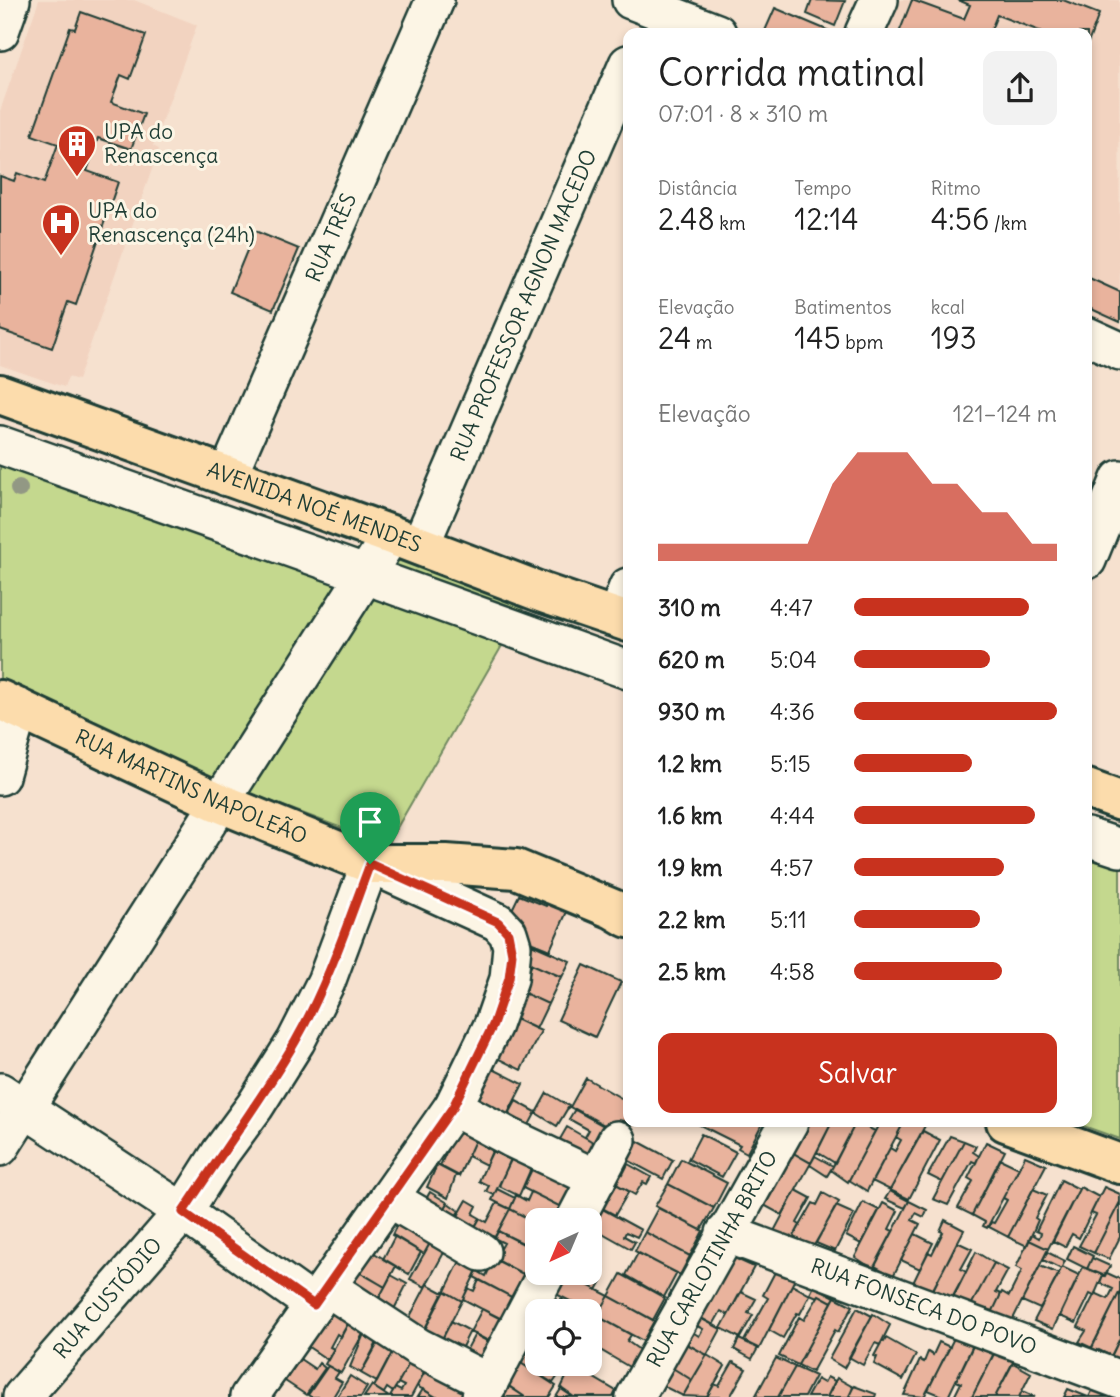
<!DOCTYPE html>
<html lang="pt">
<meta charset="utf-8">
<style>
:root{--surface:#fff;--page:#f2f2f2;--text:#222;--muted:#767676;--accent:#c8321e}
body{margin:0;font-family:Delius,sans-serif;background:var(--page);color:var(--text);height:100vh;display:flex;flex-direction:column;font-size:26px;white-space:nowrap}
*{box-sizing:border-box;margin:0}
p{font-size:23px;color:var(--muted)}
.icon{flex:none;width:38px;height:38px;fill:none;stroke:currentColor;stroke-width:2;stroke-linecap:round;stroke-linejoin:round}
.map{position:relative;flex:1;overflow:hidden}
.panel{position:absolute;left:623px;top:28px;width:469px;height:1099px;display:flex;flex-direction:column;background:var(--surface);border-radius:14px;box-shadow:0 4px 10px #0003}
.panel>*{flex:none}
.needle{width:46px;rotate:224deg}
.controls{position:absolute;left:525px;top:1208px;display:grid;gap:14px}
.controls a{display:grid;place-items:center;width:77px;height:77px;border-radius:14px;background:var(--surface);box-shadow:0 4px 10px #0003;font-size:35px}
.pin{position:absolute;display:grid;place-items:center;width:60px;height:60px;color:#fff;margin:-72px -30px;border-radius:50% 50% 50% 0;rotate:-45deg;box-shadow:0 0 7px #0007}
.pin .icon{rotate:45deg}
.round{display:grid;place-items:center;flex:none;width:74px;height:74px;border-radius:14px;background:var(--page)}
.headline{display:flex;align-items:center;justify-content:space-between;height:119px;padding:0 35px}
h1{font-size:38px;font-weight:600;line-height:52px}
.stats{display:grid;grid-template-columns:repeat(3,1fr);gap:10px;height:119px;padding:7px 35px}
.stats div{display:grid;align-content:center}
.stats b{font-size:30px;font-weight:600}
.stats small{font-size:19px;font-weight:400}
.stats p{font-size:19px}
.chart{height:196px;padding:14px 35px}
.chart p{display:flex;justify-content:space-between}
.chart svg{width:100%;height:126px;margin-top:7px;fill:var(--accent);opacity:.7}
.button{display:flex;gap:14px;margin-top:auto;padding:14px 35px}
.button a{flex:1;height:80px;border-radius:14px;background:var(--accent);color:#fff;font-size:28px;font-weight:600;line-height:80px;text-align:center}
ul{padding:0 35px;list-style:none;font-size:23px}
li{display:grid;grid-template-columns:112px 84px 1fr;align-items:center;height:52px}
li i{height:18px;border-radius:9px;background:var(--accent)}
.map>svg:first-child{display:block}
.built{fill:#f2d3c0}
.green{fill:#c4d88e;stroke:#728a61;stroke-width:2}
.building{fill:#e9b39d;stroke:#1f3d34;stroke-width:2}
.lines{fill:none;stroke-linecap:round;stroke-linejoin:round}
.minor-casing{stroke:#1f3d34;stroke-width:42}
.major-casing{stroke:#1f3d34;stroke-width:44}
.minor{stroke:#fcf5e5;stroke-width:37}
.major{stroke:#fcdcac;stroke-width:38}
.tree{fill:#929884}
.route-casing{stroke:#fff;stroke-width:14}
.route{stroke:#c8321e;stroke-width:9}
.labels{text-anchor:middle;stroke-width:6;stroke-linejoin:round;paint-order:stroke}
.poi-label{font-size:21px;fill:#1f3d34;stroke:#fcf5e5;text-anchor:start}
.street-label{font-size:21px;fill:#1f3d34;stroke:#fcf5e5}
</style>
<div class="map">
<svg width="1120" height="1397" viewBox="0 0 1120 1397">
<rect width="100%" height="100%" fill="#f6e1cf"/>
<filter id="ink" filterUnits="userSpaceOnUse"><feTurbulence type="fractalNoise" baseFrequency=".0143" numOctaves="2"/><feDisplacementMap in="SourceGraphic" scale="14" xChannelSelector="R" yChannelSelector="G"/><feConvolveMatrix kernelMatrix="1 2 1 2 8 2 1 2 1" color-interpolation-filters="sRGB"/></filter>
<g filter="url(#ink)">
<path class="built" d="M39,0H134L197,25L153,146L159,149L78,380L68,377L64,387L0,365V111Z
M888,0H1119L1120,333L1087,319V33H872Z"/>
<path class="green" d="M0,460L344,583L218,783L0,682Z
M395,556L525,606L387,845L246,792Z
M1087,855L1120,867V1139L1072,1122H1087Z"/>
<path class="building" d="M812,0L845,1L835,26L807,14Z
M912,0L964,19L970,5L958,0H1063L1099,14L1087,46V33H1045L997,15L991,30L999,33H899Z
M775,8L834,33H764Z
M81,12L146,35L130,79L121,75L111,102L144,114L131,149L98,138L87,171L118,182L76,305L68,302L52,348L0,330V176L14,181L17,173L44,183L58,144L32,135L70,28L75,29Z
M255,231L299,249L273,310L230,292Z
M1087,277L1120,292V322L1087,307Z
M519,895L546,906L549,898L569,907L550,950L525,940L508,918Z
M529,943L570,961L562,977L522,960Z
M532,964L561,977L548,1004L520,991Z
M584,965L621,982L595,1037L558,1020Z
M520,991L548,1004L536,1029L509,1016Z
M516,1019L541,1031L521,1070L497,1058Z
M491,1068L523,1084L500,1129L468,1112Z
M586,1078L628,1102V1120L620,1135L570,1107Z
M547,1093L569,1106L557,1126L536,1113Z
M516,1101L536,1112L521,1140L501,1129Z
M575,1109L606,1126L596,1144L585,1137L589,1130L569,1119Z
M699,1122H763L747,1153L738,1148L740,1145L698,1124Z
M806,1122H832L811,1163L790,1151Z
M832,1122H856L835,1163L817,1152Z
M856,1122L875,1131L848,1182L831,1170Z
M880,1122H904L867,1191L849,1180Z
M904,1122H922L926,1124L890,1190L872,1181L890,1148L895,1151L901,1140L896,1137Z
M567,1127L600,1146L586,1169L552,1153Z
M457,1128L476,1138L459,1176L440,1166Z
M923,1131L940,1140L909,1199L890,1190Z
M701,1134L736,1152L722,1177L688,1159Z
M950,1136L964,1141L942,1182L928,1175Z
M476,1138L495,1146L486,1165L468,1156Z
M632,1138L673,1160L663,1179L622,1157Z
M964,1141L976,1146L973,1152L979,1156L976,1163L972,1161L948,1205L933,1199Z
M986,1142L1005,1151L972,1215L958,1208L973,1181L968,1178Z
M492,1151L511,1160L494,1195L486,1191L489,1186L479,1181Z
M790,1151L811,1163L782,1215L762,1204Z
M513,1154L533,1164L519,1196L499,1186Z
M815,1156L833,1166L827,1176L810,1165Z
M1025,1156L1046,1165L1008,1237L989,1227L991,1222L994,1223L1007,1200L1003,1198Z
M681,1159L727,1183L714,1208L668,1184Z
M1000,1159L1019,1168L987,1228L983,1226L985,1222L972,1215Z
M628,1164L651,1177L647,1184L643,1182L635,1195L609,1180L615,1169L623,1174Z
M437,1165L456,1175L448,1198L427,1187Z
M534,1165L576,1186L565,1209L523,1188Z
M1061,1180L1079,1189L1048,1249L1029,1240L1032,1234L1039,1238L1041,1233L1036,1231Z
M613,1182L629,1191L615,1215L600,1207Z
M668,1184L714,1208L701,1230L655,1206Z
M1080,1187L1099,1197L1079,1238L1072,1234L1065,1247L1053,1241Z
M1104,1187L1120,1194V1202L1094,1253L1079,1246L1096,1215L1091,1213Z
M497,1189L515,1198L510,1209L492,1200Z
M1033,1189L1047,1195L1035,1218L1038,1220L1027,1246L1008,1237Z
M796,1190L811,1198L797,1223L800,1225L791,1242L773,1233Z
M890,1191L909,1201L905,1208L885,1199Z
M430,1192L448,1203L436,1224L418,1213Z
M531,1192L565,1209L559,1220H537V1223L510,1209L516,1195L527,1201Z
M823,1193L839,1202L812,1249L793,1238L813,1203L817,1205Z
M467,1200L477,1206L473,1214L480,1218L467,1240L450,1230Z
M909,1201L927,1210L924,1217L916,1213L912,1220L920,1224L890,1282L881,1278L884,1271L875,1266Z
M863,1202L879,1210L861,1244L846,1236Z
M1120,1202V1237L1109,1259L1094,1253Z
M448,1203L459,1211L453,1220L436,1223Z
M497,1203L510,1209L489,1249L469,1238L480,1218L487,1222Z
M883,1203L898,1211L889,1229L893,1231L873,1269L855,1257Z
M597,1206L641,1230L637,1237L626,1232L624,1236L635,1242L631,1249L590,1226Z
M836,1206L854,1214L835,1251L816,1243Z
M658,1208L703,1231L690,1256L645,1232Z
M510,1209L537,1223V1241L533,1249L498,1231Z
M402,1214L435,1234L424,1254L392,1235Z
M945,1220L964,1230L931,1293L912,1285L928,1252L932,1254L943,1232L940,1231Z
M498,1231L537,1250V1260L529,1277L495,1259L504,1243L494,1238Z
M645,1232L690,1256L680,1275L635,1251Z
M915,1234L933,1243L920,1269L901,1260Z
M395,1236L421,1252L409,1274L383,1259Z
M1029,1240L1048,1249L1010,1325L990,1317L1002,1292L1009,1296L1022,1270L1016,1267Z
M431,1241L446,1249L425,1287L410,1279Z
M957,1242L972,1249L961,1269L966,1272L951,1300L932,1292Z
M1073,1246L1093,1256L1087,1269L1067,1259Z
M371,1251L396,1266L385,1287L360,1272Z
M976,1252L994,1263L969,1309L951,1302Z
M1047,1252L1065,1261L1061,1269L1043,1260Z
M638,1253L677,1273L664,1297L626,1275Z
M462,1257L479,1266L462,1301L445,1291Z
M732,1257L754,1267L728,1315L721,1311L713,1325L700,1318Z
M1092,1258L1110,1266L1105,1276L1087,1269Z
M494,1259L531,1278L519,1301L474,1277L477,1271L486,1276Z
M590,1260L604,1268L598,1279L602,1281L597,1290L562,1272H590Z
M994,1263L1008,1270L996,1292L1001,1294L993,1311L988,1309L985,1315L969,1309Z
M1040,1266L1059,1274L1040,1309L1022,1301Z
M1062,1267L1079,1275L1053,1329L1034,1321Z
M1083,1267L1103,1275L1094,1296L1090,1294L1076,1323L1060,1316Z
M357,1271L385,1287L374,1308L345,1292Z
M775,1272L795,1279L759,1349L744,1341L768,1298L763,1295Z
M1107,1273L1120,1279V1291L1092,1348L1079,1342L1086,1331L1078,1327L1095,1293L1108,1299L1113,1289L1100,1283L1103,1275Z
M566,1274L609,1296L602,1308L592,1303L588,1310L556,1294Z
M621,1274L665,1298L653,1320L609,1296Z
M391,1275L407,1284L390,1317L374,1308Z
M479,1280L519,1301L508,1323L463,1299L468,1288L474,1291Z
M427,1284L444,1293L421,1337L404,1328Z
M792,1285L810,1295L800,1314L797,1313L783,1338L769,1330Z
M814,1286L835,1297L832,1302L819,1295L817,1297L810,1294Z
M444,1291L462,1301L436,1351L418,1342Z
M1120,1291V1338L1111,1356L1099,1350L1096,1356L1089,1353Z
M741,1292L756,1299L748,1313L753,1315L740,1338L721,1328Z
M819,1295L832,1302L798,1365L779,1356L799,1317L804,1320Z
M548,1296L559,1302L561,1299L583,1311H540Z
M609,1296L654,1321L643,1341L597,1316Z
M835,1297L853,1306L838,1332L835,1330L812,1372L798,1365Z
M333,1306L351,1318L341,1337L337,1334L330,1347L334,1349L328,1360L307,1346Z
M857,1308L872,1316L844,1368L829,1359Z
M482,1309L508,1322L496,1346L470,1332Z
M873,1314L890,1325L880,1345L875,1343L863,1365L849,1357Z
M597,1316L631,1335L627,1341L641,1351L631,1368L590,1344L596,1332L591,1328Z
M351,1318L367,1327L341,1373L325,1364Z
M701,1318L721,1329L707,1355L687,1344L694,1333L699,1336L703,1329L697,1326Z
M451,1321L470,1331L456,1359L437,1349Z
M366,1329L380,1337L361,1373L350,1367Z
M475,1334L496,1345L480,1376L459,1364Z
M381,1338L396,1346L377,1382L361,1373Z
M531,1338L537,1342V1363H557L553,1368L560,1373L553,1383L516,1360Z
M886,1338L916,1355L903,1380L874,1364L877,1357L874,1356L882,1341L884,1342Z
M954,1338L973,1345L948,1397H945L928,1390Z
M1120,1338V1365L1109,1361Z
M739,1339L758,1348L752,1359L734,1349Z
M939,1342L950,1347L924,1397L904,1395L920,1360L924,1362L928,1352L933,1355Z
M685,1343L707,1355L692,1380L671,1367Z
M973,1346L994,1354L972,1397H954L961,1383L956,1381Z
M395,1347L410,1362L393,1392L387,1388L384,1393L374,1387Z
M995,1351L1015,1358L995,1397H972Z
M707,1355L725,1366L707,1397L683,1396Z
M776,1358L795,1367L778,1397H755Z
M300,1359L315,1369L319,1363L325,1368L306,1395L285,1381Z
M516,1360L556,1386L549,1397H525L502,1382Z
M410,1362L425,1371L411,1397H390L395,1388L401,1391L404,1386L398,1383Z
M733,1362L746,1369L730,1397H707L714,1384L719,1386Z
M1013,1363L1031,1373L1019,1397H995Z
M572,1365L616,1391L613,1397H574L561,1388Z
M328,1366L339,1372L335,1378L342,1382L333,1397H311L308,1395Z
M428,1366L470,1389L466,1397H436L417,1386Z
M671,1367L692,1380L683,1396L661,1385Z
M795,1367L815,1376L804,1397H778Z
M350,1376L367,1387L361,1397H337Z
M827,1377L835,1381L827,1397H807L817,1379L824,1383Z
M837,1378L853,1387L849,1397H827Z
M506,1384L525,1397H497Z
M372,1385L374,1387L389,1397H364Z
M854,1386L876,1394L875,1397H851L849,1396Z
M1094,1387L1114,1395L1113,1397H1089Z
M423,1389L436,1397H418Z
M561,1389L573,1397H556Z
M1068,1389L1088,1397H1064Z
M1022,1391L1035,1397H1019Z"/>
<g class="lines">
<defs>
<g id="minor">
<path d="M631,0L717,33"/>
<path d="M0,31L11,0"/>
<path d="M864,33L879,0"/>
<path d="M1087,336L1120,351"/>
<path d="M0,445L356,571"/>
<path id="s1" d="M227,477L435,0"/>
<path id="s2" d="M420,546L628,64"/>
<path d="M1087,560L1120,479"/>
<path d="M382,581L628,670"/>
<path d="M616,618L628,587"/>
<path d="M0,776L19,708"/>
<path d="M1087,837L1120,848"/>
<path d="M0,1092L183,1212L314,1305"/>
<path d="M453,1107L511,1138L597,1179"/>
<path d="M0,1147L391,535"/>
<path d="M389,1198L481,1252"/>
<path d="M575,1220L617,1140"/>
<path id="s3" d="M725,1233L1120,1380"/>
<path d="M327,1287L418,1347L489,1383"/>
<path id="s4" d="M22,1397L183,1212L221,1152L255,1106L296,1041L326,982L370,864L498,922L508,933L512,946L509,979L493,1025L453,1107L249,1397"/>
<path d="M481,1397L547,1272"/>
<path id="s5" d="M635,1397L789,1122"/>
</g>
<g id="major">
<path id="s6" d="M0,394L391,535L543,593L628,622"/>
<path id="s7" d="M0,700L218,802L370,864H446L516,869L613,909L628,918"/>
<path d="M1087,789L1120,801"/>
<path d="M1006,1122L1120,1164"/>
</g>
</defs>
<use href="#minor" class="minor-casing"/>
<use href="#major" class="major-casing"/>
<use href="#minor" class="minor"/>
<use href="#major" class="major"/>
</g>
<circle class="tree" cx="19" cy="489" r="9"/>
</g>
<g class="lines" filter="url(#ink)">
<defs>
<path id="route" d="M370,864L498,922L508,933L512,954L509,978L493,1025L453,1107L314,1305L183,1212C220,1155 261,1101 295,1042C327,986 347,925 370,864Z"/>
</defs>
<use href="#route" class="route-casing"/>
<use href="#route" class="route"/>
</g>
<defs>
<symbol id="building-pin" viewBox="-11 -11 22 30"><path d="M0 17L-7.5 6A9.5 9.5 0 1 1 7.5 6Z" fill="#c8321e" stroke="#fcf5e5"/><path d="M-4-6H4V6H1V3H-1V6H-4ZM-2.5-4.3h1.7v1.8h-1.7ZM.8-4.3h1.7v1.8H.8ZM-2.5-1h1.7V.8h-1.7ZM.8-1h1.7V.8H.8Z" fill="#fff"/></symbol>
<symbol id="hospital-pin" viewBox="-11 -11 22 30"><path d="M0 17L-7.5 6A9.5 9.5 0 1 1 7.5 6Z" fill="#c8321e" stroke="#fcf5e5"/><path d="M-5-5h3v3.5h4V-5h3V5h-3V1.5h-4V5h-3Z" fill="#fff"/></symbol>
</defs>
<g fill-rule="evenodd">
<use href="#building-pin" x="55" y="122" width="44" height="60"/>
<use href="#hospital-pin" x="39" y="201" width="44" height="60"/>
</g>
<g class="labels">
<g class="poi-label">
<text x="104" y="139">UPA do<tspan x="104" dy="24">Renascença</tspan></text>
<text x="88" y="218">UPA do<tspan x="88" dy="24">Renascença (24h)</tspan></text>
</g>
<g class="street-label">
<text dy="7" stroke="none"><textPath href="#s1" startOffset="261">RUA TRÊS</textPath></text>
<text dy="7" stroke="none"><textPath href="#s2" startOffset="262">RUA PROFESSOR AGNON MACEDO</textPath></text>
<text dy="7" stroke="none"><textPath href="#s6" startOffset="334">AVENIDA NOÉ MENDES</textPath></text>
<text dy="7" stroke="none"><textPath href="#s7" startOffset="210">RUA MARTINS NAPOLEÃO</textPath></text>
<text dy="7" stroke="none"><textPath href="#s5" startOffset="158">RUA CARLOTINHA BRITO</textPath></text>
<text dy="7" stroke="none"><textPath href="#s4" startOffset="131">RUA CUSTÓDIO</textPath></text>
<text dy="7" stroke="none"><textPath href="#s3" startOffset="212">RUA FONSECA DO POVO</textPath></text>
</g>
</g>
</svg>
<div class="controls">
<a><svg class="needle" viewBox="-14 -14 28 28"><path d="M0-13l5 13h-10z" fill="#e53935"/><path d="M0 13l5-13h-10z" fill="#767676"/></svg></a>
<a><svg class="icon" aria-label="locate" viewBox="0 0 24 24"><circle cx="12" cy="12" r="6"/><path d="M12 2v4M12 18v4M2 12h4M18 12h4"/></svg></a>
</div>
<div class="pin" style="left:370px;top:864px;background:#1e9e55"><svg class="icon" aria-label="arrive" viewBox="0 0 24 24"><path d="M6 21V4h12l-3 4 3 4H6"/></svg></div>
<section class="panel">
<div class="headline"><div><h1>Corrida matinal</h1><p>07:01 · 8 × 310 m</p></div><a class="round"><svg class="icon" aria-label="share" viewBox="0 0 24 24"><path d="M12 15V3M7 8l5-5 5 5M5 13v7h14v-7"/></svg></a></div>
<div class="stats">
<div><p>Distância</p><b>2.48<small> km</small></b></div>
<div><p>Tempo</p><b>12:14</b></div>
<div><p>Ritmo</p><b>4:56<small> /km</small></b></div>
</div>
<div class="stats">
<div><p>Elevação</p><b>24<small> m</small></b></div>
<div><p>Batimentos</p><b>145<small> bpm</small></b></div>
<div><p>kcal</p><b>193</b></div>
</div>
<div class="chart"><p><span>Elevação</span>121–124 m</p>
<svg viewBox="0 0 160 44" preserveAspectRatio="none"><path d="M0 44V38L10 38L20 38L30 38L40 38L50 38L60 38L70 17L80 6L90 6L100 6L110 17L120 17L130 27L140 27L150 38L160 38V44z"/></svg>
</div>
<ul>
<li><b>310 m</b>4:47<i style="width:86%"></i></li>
<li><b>620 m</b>5:04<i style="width:67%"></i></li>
<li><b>930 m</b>4:36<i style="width:100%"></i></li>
<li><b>1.2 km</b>5:15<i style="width:58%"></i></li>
<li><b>1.6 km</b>4:44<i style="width:89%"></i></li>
<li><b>1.9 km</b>4:57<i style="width:74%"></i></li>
<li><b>2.2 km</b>5:11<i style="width:62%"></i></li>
<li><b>2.5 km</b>4:58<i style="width:73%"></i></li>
</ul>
<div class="button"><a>Salvar</a></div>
</section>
</div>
